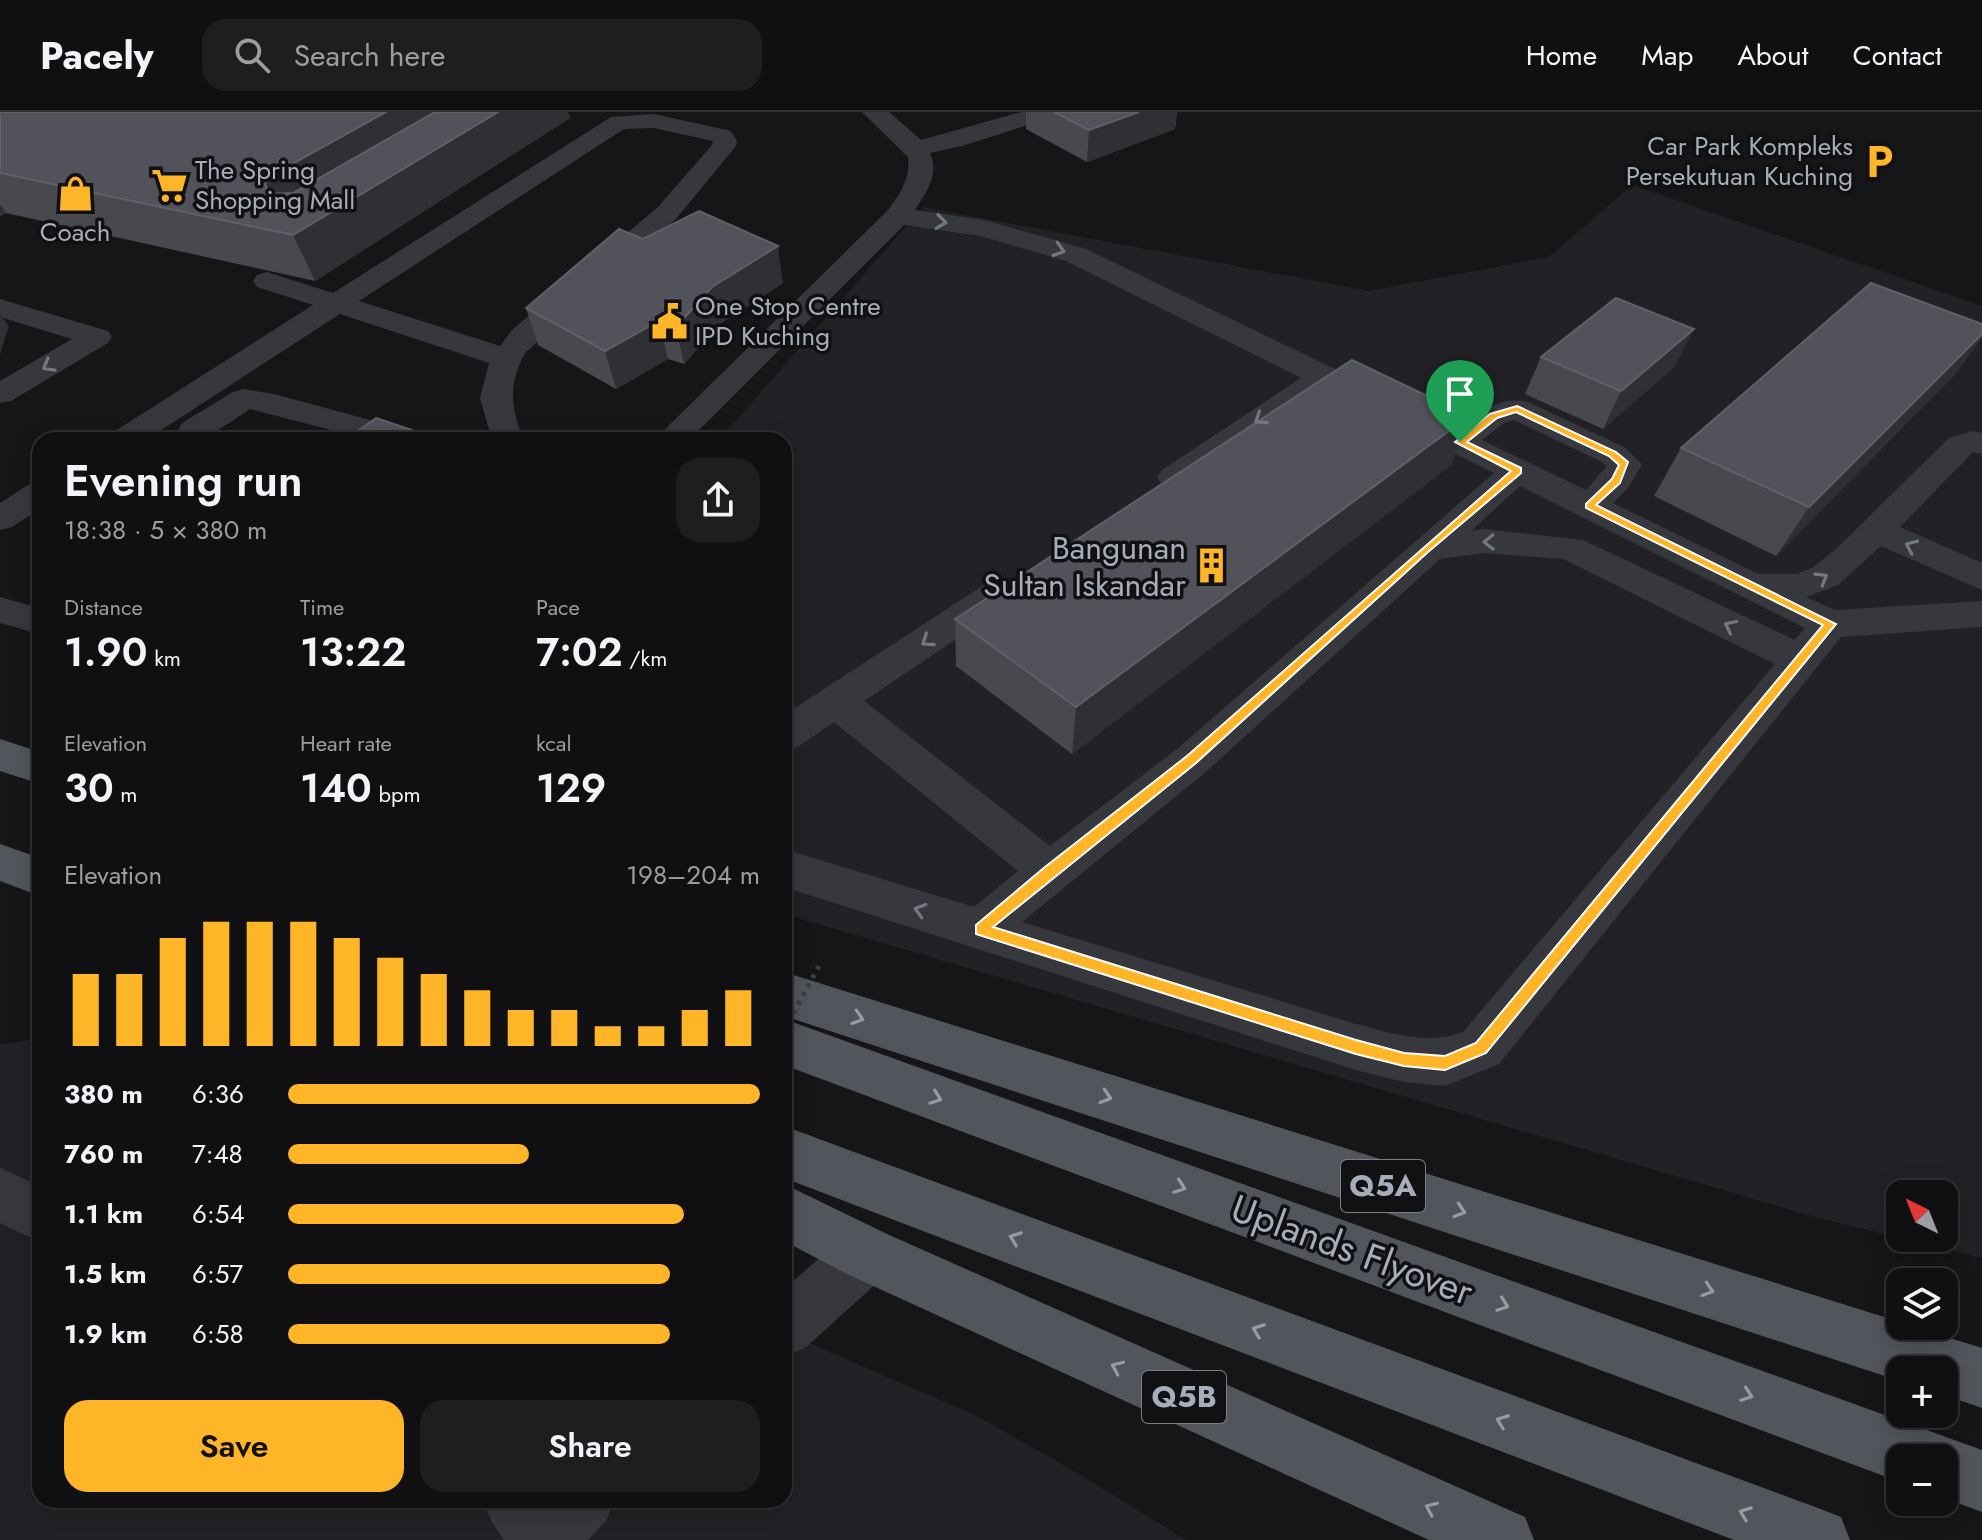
<!DOCTYPE html>
<meta charset="utf-8">
<style>
:root{--surface:#101013;--page:#1e1e21;--text:#f1f3f6;--muted:#9c9da0;--line:#303033;--accent:#ffb528}
body{margin:0;font-family:Jost,sans-serif;background:var(--page);color:var(--text);height:100vh;display:flex;flex-direction:column;font-size:30px;white-space:nowrap}
*{box-sizing:border-box;margin:0}
p{font-size:26px;color:var(--muted)}
.icon{flex:none;width:44px;height:44px;fill:none;stroke:currentColor;stroke-width:2;stroke-linecap:round;stroke-linejoin:round}
.map{position:relative;flex:1;overflow:hidden}
.sheet{position:absolute;left:32px;top:320px;width:760px;height:1076px;display:flex;flex-direction:column;background:var(--surface);border-radius:24px;box-shadow:0 4px 20px #0003,0 0 0 2px var(--line)}
.sheet>*{flex:none}
.needle{width:52px;rotate:317deg}
.buttons{position:absolute;left:1886px;top:1068px;display:grid;gap:16px}
.buttons a{display:grid;place-items:center;width:72px;height:72px;border-radius:16px;background:var(--surface);box-shadow:0 4px 20px #0003,0 0 0 2px var(--line);font-size:40px}
.pin{position:absolute;display:grid;place-items:center;width:68px;height:68px;color:#fff;margin:-82px -34px;border-radius:50% 50% 50% 0;rotate:-45deg;box-shadow:0 0 8px #0007}
.pin .icon{rotate:45deg}
.round{display:grid;place-items:center;flex:none;width:84px;height:84px;border-radius:24px;background:var(--page)}
.head{display:flex;align-items:center;justify-content:space-between;height:136px;padding:0 32px}
h1{font-size:44px;font-weight:600;line-height:60px}
.stats{display:grid;grid-template-columns:repeat(3,1fr);gap:12px;height:136px;padding:8px 32px}
.stats div{display:grid;align-content:center}
.stats b{font-size:40px;font-weight:600}
.stats small{font-size:22px;font-weight:400}
.stats p{font-size:22px}
.chart{height:224px;padding:16px 32px}
.chart p{display:flex;justify-content:space-between}
.chart svg{width:100%;height:144px;margin-top:8px;stroke:var(--accent);stroke-width:6}
.primary-button{display:flex;gap:16px;margin-top:auto;padding:16px 32px}
.primary-button a{flex:1;height:92px;border-radius:24px;background:var(--accent);color:#111;font-size:32px;font-weight:600;line-height:92px;text-align:center}
.primary-button a+a{background:var(--page);color:var(--text)}
ul{padding:0 32px;list-style:none;font-size:26px}
li{display:grid;grid-template-columns:128px 96px 1fr;align-items:center;height:60px}
li i{height:20px;border-radius:10px;background:var(--accent)}
header{display:flex;align-items:center;gap:48px;box-sizing:border-box;height:112px;padding:0 40px;background:var(--surface);border-bottom:2px solid var(--line)}
header strong{font-size:38px}
nav{display:flex;gap:44px;margin-inline-start:auto;font-size:28px}
.search{width:560px;height:72px;background:var(--page);display:flex;align-items:center;gap:20px;box-sizing:border-box;padding:0 28px;border-radius:24px;color:var(--muted);font-size:30px}
.map>svg:first-child{display:block}
.built{fill:#222226}
.lines{fill:none;stroke-linecap:round;stroke-linejoin:round}
.minor{fill:#37383e;fill-rule:evenodd}
.major{fill:#53555d;fill-rule:evenodd}
.path-bridge{stroke:#3d3f45;stroke-width:5;stroke-dasharray:4 6;stroke-linecap:butt}
.wall{fill:#47494e}
.shaded-wall{fill:#2f3034}
.building{fill:#52535a;stroke:#5f6169;stroke-width:2}
.oneway{stroke:#757882}
.oneway2{stroke:#969ba7}
.route{fill:#ffb528;stroke:#fff;stroke-width:2;fill-rule:evenodd}
.labels{text-anchor:middle;stroke-width:7;stroke-linejoin:round;paint-order:stroke}
.far-poi-label{font-size:26px;fill:#a7adba;stroke:#111114;text-anchor:start}
.shield{fill:#111114;stroke:#7a7e88;stroke-width:2}
.shield-label{font-size:30px;font-weight:bold;fill:#a7adba}
.poi-label{font-size:32px;fill:#a7adba;stroke:#111114;text-anchor:end}
.near-street-label{font-size:38px;fill:#a7adba;stroke:#111114}
</style>
<header>
<strong>Pacely</strong>
<div class="search"><svg class="icon" aria-label="search" viewBox="0 0 24 24"><circle cx="10" cy="10" r="6"/><path d="M15 15l6 6"/></svg>Search here</div>
<nav><a>Home</a><a>Map</a><a>About</a><a>Contact</a></nav>
</header>
<div class="map">
<svg width="1982" height="1428" viewBox="0 0 1982 1428">
<rect width="100%" height="100%" fill="#161619"/>
<path class="built" d="M1632,73L1982,194V1146L1901,1126H1944V1082H1900V1126L1818,1106L784,802V328H719L923,95L1369,179L1549,145Z
M40,926V1388H784V1220L977,1304L1079,1362L1186,1428H0V933Z"/>
<g class="lines">
<path class="minor" d="M862,0H889L921,28L1021,0H1057L1053,5L962,34L930,41C940,62 926,81 915,98L984,108L1086,137L1457,316C1478,300 1501,283 1528,290L1624,335L1642,352L1628,376L1613,391L1758,462H1797L1812,456L1836,437L1949,326L1973,319L1982,321V342L1973,340L1900,415L1982,451V478L1881,434L1838,473L1806,485L1835,498L1982,489V515L1841,525L1499,952L1445,974L1404,970L1356,958L784,775V737L974,795L1018,759L834,610L799,634L784,639V603L990,469L1003,465L1016,469L1022,478L1016,487L864,589L1050,734L1177,637L1494,361L1326,278L1186,372L1174,376L1162,372L1157,365L1162,358L1301,266L1066,149L981,124L904,113L689,328H654L888,98C900,82 911,66 908,45ZM1514,308L1600,349L1607,354L1586,378L1482,328L1504,311ZM1520,374L1805,516L1795,528L1583,428L1483,417L1471,419ZM1483,441L1563,447L1775,552L1463,920C1428,934 1391,921 1356,912L1022,810L1207,659L1440,447Z
M654,2L731,19L737,29L736,34L676,107L526,240C508,270 510,296 524,328H492L480,286L489,251L340,202L146,328H108L112,321L313,193L257,175L253,169L257,163L267,160L333,181L611,5ZM654,16L713,29L712,33L658,95L512,218L500,234L359,189L624,17Z
M0,187L108,219L112,225L108,231L11,289L0,291V269L72,227L0,205Z
M244,277L274,282L418,321L422,328H369L250,297C229,310 207,331 182,325L178,318L182,311L233,280Z
M40,370V397L12,415L0,418V391L28,373Z
M0,485L40,496V522L0,511Z
M0,1056L40,1074V1130L0,1111Z
M867,1114L887,1122L895,1142L887,1162L805,1236L784,1244V1177L847,1122Z
M482,1388H615L605,1410L588,1428H504L492,1410Z"/>
<path class="major" d="M0,627L40,640V672L0,659Z
M0,732L40,746V784L0,769Z
M784,860L1900,1210V1214H1911L1982,1236V1296L1944,1283V1258H1900V1269L784,904Z
M784,907L1982,1338V1400L1944,1386V1346H1900V1370L784,953Z
M784,1014L1818,1396L1841,1405L1850,1428H1734L784,1066Z
M784,1072L887,1122L1525,1405L1534,1428H1429L847,1162L784,1129Z"/>
<path class="path-bridge" d="M784,919L820,852"/>
</g>
<path class="wall" d="M0,0L570,6L315,169L6,101L0,104Z
M1026,0H1177L1175,17L1087,50L1026,17Z
M643,127L783,171L720,212L684,252L668,247L616,277L538,233L526,196Z
M1982,212V225L1955,262L1776,444L1654,384L1681,336Z
M1541,245L1675,254L1603,317L1525,282Z
M1469,304L1451,353L1072,642L956,554L955,507Z"/>
<path class="shaded-wall" d="M386,0H438L286,117L265,72L269,65Z
M498,0H568L570,6L315,169L293,123Z
M1139,0H1177L1175,17L1087,50L1089,18Z
M0,92L6,101L0,104Z
M778,134L783,171L720,212L684,252L676,215L712,175Z
M0,202L9,214L0,242Z
M659,209L668,247L616,277L605,239Z
M1694,217L1675,254L1603,317L1621,279Z
M1982,222V225L1955,262L1776,444L1809,395Z
M1469,304L1451,353L1072,642L1076,595Z"/>
<path class="building" d="M0,0H386L269,65L265,72L270,82L293,81L435,0H498L293,123L0,61Z
M1054,0H1139L1089,18Z
M699,99L778,134L712,175L676,215L659,209L605,239L526,196L619,117L643,127Z
M1871,171L1982,212V222L1809,395L1681,336Z
M1616,186L1694,217L1621,279L1541,245Z
M1352,248L1469,304L1076,595L955,507Z
M376,306L430,324L424,328H345Z"/>
<defs><path id="oneway-chevron" d="M-2-3.5L2.5 0L-2 3.5" fill="none" stroke-width="1.6" stroke-linecap="round" stroke-linejoin="round" transform="scale(2)"/></defs>
<g class="oneway">
<use href="#oneway-chevron" transform="translate(941 110) rotate(8)"/>
<use href="#oneway-chevron" transform="translate(1059 138) rotate(17)"/>
<use href="#oneway-chevron" transform="translate(48 254) rotate(150)"/>
<use href="#oneway-chevron" transform="translate(1260 307) rotate(146)"/>
<use href="#oneway-chevron" transform="translate(1489 430) rotate(179)"/>
<use href="#oneway-chevron" transform="translate(1911 434) rotate(-156)"/>
<use href="#oneway-chevron" transform="translate(1822 466) rotate(-31)"/>
<use href="#oneway-chevron" transform="translate(1730 514) rotate(-154)"/>
<use href="#oneway-chevron" transform="translate(927 529) rotate(146)"/>
<use href="#oneway-chevron" transform="translate(920 798) rotate(-163)"/>
</g>
<g class="oneway2">
<use href="#oneway-chevron" transform="translate(858 906) rotate(18)"/>
<use href="#oneway-chevron" transform="translate(1106 985) rotate(18)"/>
<use href="#oneway-chevron" transform="translate(936 986) rotate(20)"/>
<use href="#oneway-chevron" transform="translate(1180 1075) rotate(20)"/>
<use href="#oneway-chevron" transform="translate(1460 1099) rotate(18)"/>
<use href="#oneway-chevron" transform="translate(1015 1126) rotate(-159)"/>
<use href="#oneway-chevron" transform="translate(1708 1178) rotate(18)"/>
<use href="#oneway-chevron" transform="translate(1503 1193) rotate(20)"/>
<use href="#oneway-chevron" transform="translate(1258 1218) rotate(-159)"/>
<use href="#oneway-chevron" transform="translate(1117 1255) rotate(-156)"/>
<use href="#oneway-chevron" transform="translate(1747 1283) rotate(20)"/>
<use href="#oneway-chevron" transform="translate(1502 1309) rotate(-159)"/>
<use href="#oneway-chevron" transform="translate(1431 1396) rotate(-156)"/>
<use href="#oneway-chevron" transform="translate(1745 1401) rotate(-159)"/>
</g>
<path class="route" d="M1517,294L1616,340L1628,350L1620,371L1596,393L1836,512L1486,941L1445,958L1404,954L1356,942L976,822V813L1045,755L1187,644L1511,359L1455,330L1490,302ZM1516,300L1609,344L1619,353L1612,367L1586,392V396L1823,513L1476,931L1445,944L1404,941L1356,928L993,815L1196,651L1428,440L1521,361V356L1467,330L1497,306Z"/>
<defs>
<symbol id="parking-bare" viewBox="-9 -9 18 18"><path d="M-3.5-5.5H1a3.5 3.5 0 0 1 0 7H-1V5.5H-3.5ZM-1-3.4V-.6H.8a1.4 1.4 0 0 0 0-2.8Z" fill="#ffb528" stroke="#111114" stroke-width="2.5" paint-order="stroke"/></symbol>
<symbol id="supermarket-bare" viewBox="-9 -9 18 18"><path d="M-6-5.5h2.5l.6 2H6L4.5 2H-2.5L-4.4-4H-6ZM-1.5 3.2a1.3 1.3 0 1 0 .1 0ZM3 3.2a1.3 1.3 0 1 0 .1 0Z" fill="#ffb528" stroke="#111114" stroke-width="2.5" paint-order="stroke"/></symbol>
<symbol id="shop-bare" viewBox="-9 -9 18 18"><path d="M-5-2.5h2.3a2.7 3.5 0 0 1 5.4 0H5L5.5 6h-11ZM-1.5-2.5h3a1.5 2.3 0 0 0-3 0Z" fill="#ffb528" stroke="#111114" stroke-width="2.5" paint-order="stroke"/></symbol>
<symbol id="civic-bare" viewBox="-9 -9 18 18"><path d="M-.6-6.5H3V-4.5H.6V-3L4-1V1h2V6H-6V1h2V-1L-.6-3ZM-1.2 2.5V6h2.4V2.5Z" fill="#ffb528" stroke="#111114" stroke-width="2.5" paint-order="stroke"/></symbol>
<symbol id="building-bare" viewBox="-9 -9 18 18"><path d="M-4-6H4V6H1V3H-1V6H-4ZM-2.5-4.3h1.7v1.8h-1.7ZM.8-4.3h1.7v1.8H.8ZM-2.5-1h1.7V.8h-1.7ZM.8-1h1.7V.8H.8Z" fill="#ffb528" stroke="#111114" stroke-width="2.5" paint-order="stroke"/></symbol>
</defs>
<g fill-rule="evenodd">
<use href="#parking-bare" x="1854" y="24" width="51" height="51"/>
<use href="#supermarket-bare" x="144" y="48" width="51" height="51"/>
<use href="#shop-bare" x="50" y="56" width="51" height="51"/>
<use href="#civic-bare" x="644" y="184" width="51" height="51"/>
<use href="#building-bare" x="1186" y="428" width="51" height="51"/>
</g>
<g class="labels">
<g class="far-poi-label">
<text x="1853" y="43" text-anchor="end">Car Park Kompleks<tspan x="1853" dy="30">Persekutuan Kuching</tspan></text>
<text x="195" y="67">The Spring<tspan x="195" dy="30">Shopping Mall</tspan></text>
<text x="75" y="129" text-anchor="middle">Coach</text>
<text x="695" y="203">One Stop Centre<tspan x="695" dy="30">IPD Kuching</tspan></text>
</g>
<g class="shield">
<rect x="1341" y="1048" width="84" height="52" rx="6"/>
<rect x="1142" y="1259" width="84" height="52" rx="6"/>
</g>
<g class="shield-label">
<text x="1383" y="1084">Q5A</text>
<text x="1184" y="1295">Q5B</text>
</g>
<g class="poi-label">
<text x="1186" y="447">Bangunan<tspan x="1186" dy="37">Sultan Iskandar</tspan></text>
</g>
<g class="near-street-label">
<text transform="translate(1352 1138) rotate(20)" y="13">Uplands Flyover</text>
</g>
</g>
</svg>
<div class="buttons">
<a><svg class="needle" viewBox="-14 -14 28 28"><path d="M0-13l5 13h-10z" fill="#e53935"/><path d="M0 13l5-13h-10z" fill="#9c9da0"/></svg></a>
<a><svg class="icon" aria-label="layers" viewBox="0 0 24 24"><path d="M12 4l9 5-9 5-9-5zM3 14l9 5 9-5"/></svg></a>
<a>+</a>
<a>−</a>
</div>
<div class="pin" style="left:1460px;top:330px;background:#1e9e55"><svg class="icon" aria-label="arrive" viewBox="0 0 24 24"><path d="M6 21V4h12l-3 4 3 4H6"/></svg></div>
<section class="sheet">
<div class="head"><div><h1>Evening run</h1><p>18:38 · 5 × 380 m</p></div><a class="round"><svg class="icon" aria-label="share" viewBox="0 0 24 24"><path d="M12 15V3M7 8l5-5 5 5M5 13v7h14v-7"/></svg></a></div>
<div class="stats">
<div><p>Distance</p><b>1.90<small> km</small></b></div>
<div><p>Time</p><b>13:22</b></div>
<div><p>Pace</p><b>7:02<small> /km</small></b></div>
</div>
<div class="stats">
<div><p>Elevation</p><b>30<small> m</small></b></div>
<div><p>Heart rate</p><b>140<small> bpm</small></b></div>
<div><p>kcal</p><b>129</b></div>
</div>
<div class="chart"><p><span>Elevation</span>198–204 m</p>
<svg viewBox="0 0 160 44" preserveAspectRatio="none"><path d="M5 44V22M15 44V22M25 44V11M35 44V6M45 44V6M55 44V6M65 44V11M75 44V17M85 44V22M95 44V27M105 44V33M115 44V33M125 44V38M135 44V38M145 44V33M155 44V27"/></svg>
</div>
<ul>
<li><b>380 m</b>6:36<i style="width:100%"></i></li>
<li><b>760 m</b>7:48<i style="width:51%"></i></li>
<li><b>1.1 km</b>6:54<i style="width:84%"></i></li>
<li><b>1.5 km</b>6:57<i style="width:81%"></i></li>
<li><b>1.9 km</b>6:58<i style="width:81%"></i></li>
</ul>
<div class="primary-button"><a>Save</a><a>Share</a></div>
</section>
</div>
